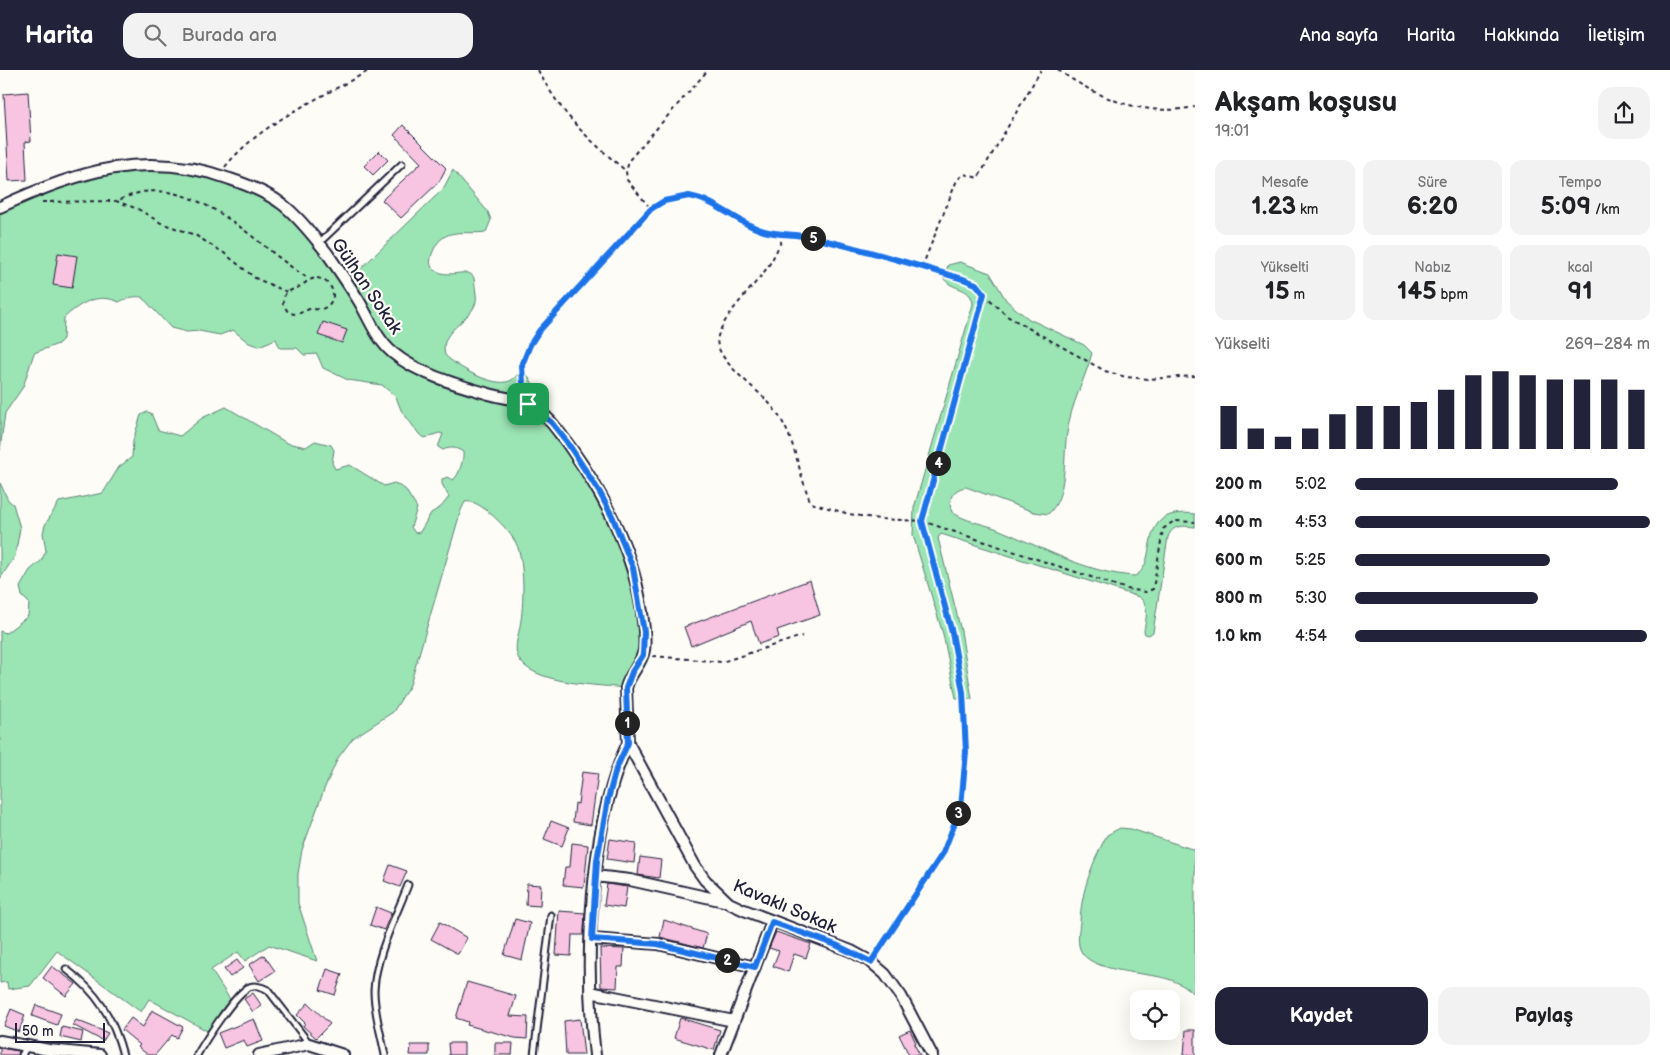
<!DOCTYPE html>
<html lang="tr">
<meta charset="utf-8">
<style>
:root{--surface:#fff;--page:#f2f2f2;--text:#202124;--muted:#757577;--accent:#22223b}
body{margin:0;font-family:"Balsamiq Sans",sans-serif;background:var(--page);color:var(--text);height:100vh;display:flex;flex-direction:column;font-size:19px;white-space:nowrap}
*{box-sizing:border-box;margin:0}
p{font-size:16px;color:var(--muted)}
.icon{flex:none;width:28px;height:28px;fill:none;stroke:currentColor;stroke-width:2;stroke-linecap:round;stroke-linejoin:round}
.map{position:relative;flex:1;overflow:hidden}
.drawer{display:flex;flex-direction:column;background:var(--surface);width:475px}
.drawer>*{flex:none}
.tools{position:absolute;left:1130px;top:920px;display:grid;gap:10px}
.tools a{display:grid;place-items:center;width:50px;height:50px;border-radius:10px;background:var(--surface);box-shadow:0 5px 20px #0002;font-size:25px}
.scale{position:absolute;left:15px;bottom:12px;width:90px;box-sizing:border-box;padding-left:5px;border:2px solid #22223b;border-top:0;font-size:14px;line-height:18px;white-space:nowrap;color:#22223b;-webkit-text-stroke:4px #fdfcf7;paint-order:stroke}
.pin{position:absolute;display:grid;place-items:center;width:42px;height:42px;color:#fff;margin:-21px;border-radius:10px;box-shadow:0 2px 8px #0006}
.km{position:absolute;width:25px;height:25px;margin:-12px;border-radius:50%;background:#222;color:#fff;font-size:14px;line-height:25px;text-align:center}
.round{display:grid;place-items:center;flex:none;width:52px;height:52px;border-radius:15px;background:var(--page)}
.overview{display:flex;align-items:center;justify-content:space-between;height:85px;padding:0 20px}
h1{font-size:28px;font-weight:600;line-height:38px}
.metrics{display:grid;grid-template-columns:repeat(3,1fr);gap:8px;height:85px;padding:5px 20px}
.metrics div{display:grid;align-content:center;border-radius:12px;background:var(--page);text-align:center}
.metrics b{font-size:25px;font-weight:600}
.metrics small{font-size:14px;font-weight:400}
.metrics p{font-size:14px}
.chart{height:140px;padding:10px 20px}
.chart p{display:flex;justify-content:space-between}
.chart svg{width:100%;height:90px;margin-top:5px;stroke:var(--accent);stroke-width:6}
.cta{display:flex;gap:10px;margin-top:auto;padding:10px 20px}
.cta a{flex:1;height:58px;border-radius:15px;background:var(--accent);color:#fff;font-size:20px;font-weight:600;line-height:58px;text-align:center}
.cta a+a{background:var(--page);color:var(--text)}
ul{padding:0 20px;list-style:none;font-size:16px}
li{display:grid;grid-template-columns:80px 60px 1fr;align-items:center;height:38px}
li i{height:12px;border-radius:6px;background:var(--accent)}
header{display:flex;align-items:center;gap:30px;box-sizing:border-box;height:70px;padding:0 25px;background:var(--accent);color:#fff}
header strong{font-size:24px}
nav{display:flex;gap:28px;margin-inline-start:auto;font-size:18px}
.search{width:350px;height:45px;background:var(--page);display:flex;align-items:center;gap:12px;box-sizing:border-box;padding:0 18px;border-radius:15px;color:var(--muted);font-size:19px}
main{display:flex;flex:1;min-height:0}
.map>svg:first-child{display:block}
.green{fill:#9be4b3;stroke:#5e8377}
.building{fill:#f7c4e2;stroke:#22223b}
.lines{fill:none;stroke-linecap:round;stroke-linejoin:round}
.lane-casing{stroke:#22223b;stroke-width:9}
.street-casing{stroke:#22223b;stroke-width:14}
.path{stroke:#22223b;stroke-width:2;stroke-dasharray:4 4;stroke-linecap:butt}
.lane{stroke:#fdfcf7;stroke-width:5}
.street{stroke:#fdfcf7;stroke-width:10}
.route-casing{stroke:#fff;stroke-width:10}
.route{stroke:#1a73e8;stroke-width:6}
.labels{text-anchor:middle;stroke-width:4.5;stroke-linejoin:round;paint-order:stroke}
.street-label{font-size:18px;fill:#22223b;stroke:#fdfcf7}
</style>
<header>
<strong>Harita</strong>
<div class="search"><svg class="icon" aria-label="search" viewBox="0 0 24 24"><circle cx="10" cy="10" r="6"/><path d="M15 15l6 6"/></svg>Burada ara</div>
<nav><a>Ana sayfa</a><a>Harita</a><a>Hakkında</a><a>İletişim</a></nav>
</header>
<main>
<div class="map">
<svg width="1195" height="985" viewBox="0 0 1195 985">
<rect width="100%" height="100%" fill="#fdfcf7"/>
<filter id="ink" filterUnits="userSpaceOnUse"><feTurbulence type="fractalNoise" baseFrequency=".02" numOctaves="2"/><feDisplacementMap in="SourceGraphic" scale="10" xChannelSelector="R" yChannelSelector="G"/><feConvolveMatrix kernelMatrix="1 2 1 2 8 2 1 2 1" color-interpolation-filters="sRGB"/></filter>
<g filter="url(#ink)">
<path class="green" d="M110,98L198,99L284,135L347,212L443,119L453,100L488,142L491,150L486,162C465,165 445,156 434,179C431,186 429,192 432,198C448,212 468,195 474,208C475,213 475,219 476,224C481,249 437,257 445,285C457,297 489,315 506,312C514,311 516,304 522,302L528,306L541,327L551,352L584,396L633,499L644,580L626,618C598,615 539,614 521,592C512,581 518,568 520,556C524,536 525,491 516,473C509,461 501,453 491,444C483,438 475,430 465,432L461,440L410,615L393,642L353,668L338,688L325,717L302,780L298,804V833L317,891L269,875L245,891L238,882L211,900L233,934L211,963L149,929L141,942L57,881L30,916L8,919L7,912L0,913V561L6,563L28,546L29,533L22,526L20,517L30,500L41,491L46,481L43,463L45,455L59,432L103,423L119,397L132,387L133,370L141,345L147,342L151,343L158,360L180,366L202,348L226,337L287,373L306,377L315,371L331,375L334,380L332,393L335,399L350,395L384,416L394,413L405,419L417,438L411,457L415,463L420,462L431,443L441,437L449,427L442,414V409L448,407L453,410C459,406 464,389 463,382C456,377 450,377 443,380L438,377L443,364L439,363L425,368L419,364L401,340L396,327L382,315L348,310L323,298L317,284L304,285L297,278H280L276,269L259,276L249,273L233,260L220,265L199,261L187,262L171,258L142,227C132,226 127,228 119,232C97,222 79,234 64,248L63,269L58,274L34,283L23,317L5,343L0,380V137Z
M960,192L990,203L1006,230L1016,239L1029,249L1084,275L1092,283C1085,310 1071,333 1067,363C1063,387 1068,427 1048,444L1034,442L966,417C953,419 947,429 952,442C965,451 980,453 995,458C1040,476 1085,503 1135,506C1161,493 1133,436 1195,444V457C1183,456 1173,454 1168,467L1153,562L1149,565L1145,564L1144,561C1146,548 1150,536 1139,527L941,464L938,468L961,561L972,629L956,628L943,564L913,465L914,438L973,234C971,216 953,221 944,209L948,195Z
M0,413L8,430L13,434L20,458L15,486L0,509Z
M1120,758L1131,759L1195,780V924C1187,918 1178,912 1168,909C1148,902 1089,903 1080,879C1077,871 1079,860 1080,852C1081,821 1093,791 1107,765Z"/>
<path class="building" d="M28,22L31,71L25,72L27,110L9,111L4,24Z
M403,55L446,98L439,112L401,148L382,130L421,93L394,65Z
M379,81L388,90L373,105L364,96Z
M58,183L77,186L72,218L53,215Z
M323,252L347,260L342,273L318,265Z
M810,510L820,545L777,560L779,567L759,574L751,551L691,576L684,557Z
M582,702L598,704L591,755L573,752L575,733L578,734Z
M551,751L569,758L562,776L544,769Z
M610,769L636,773L634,793L607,789Z
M572,773L588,775L584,817L563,815L565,797H570Z
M640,787L661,790L659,808L638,805Z
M390,795L407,801L400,817L384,811Z
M527,814L541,815L540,836L526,835Z
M607,814L627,817L624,838L604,835Z
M376,837L391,843L384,860L370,855Z
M559,841L585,843L584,865H572L571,886L556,885Z
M515,849L530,853L522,890L504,885Z
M664,850L707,864L703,878L660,867Z
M440,852L467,868L458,884L431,869Z
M776,862L811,874L806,888L794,884L788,902L773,896L779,881L769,878Z
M600,878L624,879L623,897H618L617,918L601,917Z
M264,885L275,901L259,911L249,895Z
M237,890L243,898L230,907L224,899Z
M52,896L76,914L66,926L43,908Z
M327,899L342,904L335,925L320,920Z
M467,912L516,926L510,946L528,947L527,969L515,968L467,955L468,952L456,948Z
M253,923L262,936L253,942L244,929Z
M308,933L330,954L316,968L303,956L305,953L297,945Z
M36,935L61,944L57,955L32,946Z
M11,939L25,945L19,962L4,956Z
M152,940L183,957L177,968L172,965L155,985H148L138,977L140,975L122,960L131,948L143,957Z
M680,948L720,960L714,980L674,968Z
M254,949L263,971L247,977L244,970L224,978L218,963Z
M580,949L584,985H566L564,951Z
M76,950L108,963L103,971L73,955Z
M62,957L83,962L81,972L60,967Z
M910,960L916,973L914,974L920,985H909L899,965Z
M1186,960H1195V985H1184Z
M448,973H464V985H449Z
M495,973H513L512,985H495Z
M411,975H429V985H410Z
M0,978L19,981L18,985H0Z"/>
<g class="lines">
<defs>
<path id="lane" d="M319,173L402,94
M66,899C97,922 113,947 123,985
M22,985L27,976
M197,985C206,969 232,929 246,919C252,914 261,916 268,920L309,973
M385,985C381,964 374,942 374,921C375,887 396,846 408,815
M534,985L551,845"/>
<path id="street" d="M0,137C77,101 147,79 230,109C248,115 266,122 282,134C299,147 313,166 327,183C338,199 349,215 359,231C369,248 377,270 393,283C418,304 458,315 489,324C503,328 518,329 531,335C547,344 559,362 570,377C605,426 633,481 642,542C643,554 646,567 644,580C642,594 629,604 626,618L628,673L695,796L705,810L729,833L744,840L851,881L871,892L885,904L901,926L932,985
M595,806L630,810L724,831
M592,869L658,874L755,897
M590,922L734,951
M0,971L49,980L100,985
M259,985L309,974L343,985
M595,985C584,896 589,755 628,673
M721,985L772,852"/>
</defs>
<use href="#lane" class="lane-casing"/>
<use href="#street" class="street-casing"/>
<path class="path" d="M538,0C563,47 586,67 626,101
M1058,0C1100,29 1143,47 1195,37
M225,97C261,52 321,28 370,0
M42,132L115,131
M651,139C663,131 675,125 690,126C718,127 737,154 764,161C779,165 795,164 810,167C861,178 912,195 963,209L976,214L984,224L922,451L952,563L963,622L966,682L961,737L943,783L877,883
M785,164C779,175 774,188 767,198C753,218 726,242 718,266C711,287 755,317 769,333C796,363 796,398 811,433L849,444L879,449L922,451L1127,519L1146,522L1153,519L1163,459L1174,451L1195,452
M922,197L957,110L964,104L978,108L1041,0
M317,208C331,210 340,227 326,237C319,242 313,237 307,240C299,243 297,246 288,242L283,234C283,218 293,222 302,215C308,211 310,209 317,208Z
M287,222L255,208L224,183L195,165L161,153L138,139L116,131C124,128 133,124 142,122C207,113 260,179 309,209
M984,224L1007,246L1105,301L1126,307L1149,309L1195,306
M525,321C517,298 527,280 539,261L651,139L627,110L626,101L630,89L708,0
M653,586L722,592L802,566"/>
<use href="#lane" class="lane"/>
<use href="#street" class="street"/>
</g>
</g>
<g class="lines" filter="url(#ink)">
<defs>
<path id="route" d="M689,126C718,131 736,153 764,161C778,165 794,164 809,167C861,178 912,194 963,209L976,214L984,224L922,451L952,563L963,622L966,682L961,737L943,783L871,892L836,875L772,852L755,897L658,874L592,869L597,790L608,729L616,699L628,673L626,618L632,602L643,585L644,562L633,498L613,448L600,423L567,372L551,352L528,334L523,314L522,295L530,275L539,261L651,139L664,131Z"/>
</defs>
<use href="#route" class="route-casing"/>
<use href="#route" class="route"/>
</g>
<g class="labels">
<g class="street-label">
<text transform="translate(367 216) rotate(56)" y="6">Gülhan Sokak</text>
<text transform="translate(785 836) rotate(23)" y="6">Kavaklı Sokak</text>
</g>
</g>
</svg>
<div class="tools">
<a><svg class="icon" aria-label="locate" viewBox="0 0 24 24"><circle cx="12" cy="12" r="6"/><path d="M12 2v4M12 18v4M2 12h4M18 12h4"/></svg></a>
</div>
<div class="scale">50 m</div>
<div class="pin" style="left:528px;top:334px;background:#1e9e55"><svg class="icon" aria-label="arrive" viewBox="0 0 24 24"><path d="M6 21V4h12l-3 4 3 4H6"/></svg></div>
<b class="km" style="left:627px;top:653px">1</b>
<b class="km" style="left:727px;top:890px">2</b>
<b class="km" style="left:958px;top:743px">3</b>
<b class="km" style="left:938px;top:393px">4</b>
<b class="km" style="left:813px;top:168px">5</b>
</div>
<section class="drawer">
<div class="overview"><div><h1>Akşam koşusu</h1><p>19:01</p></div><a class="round"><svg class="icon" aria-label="share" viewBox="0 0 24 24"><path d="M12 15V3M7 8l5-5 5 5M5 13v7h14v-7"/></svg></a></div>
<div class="metrics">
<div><p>Mesafe</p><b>1.23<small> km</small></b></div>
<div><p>Süre</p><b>6:20</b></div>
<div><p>Tempo</p><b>5:09<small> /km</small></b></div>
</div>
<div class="metrics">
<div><p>Yükselti</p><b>15<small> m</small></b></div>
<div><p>Nabız</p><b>145<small> bpm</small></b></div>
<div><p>kcal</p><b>91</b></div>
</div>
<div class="chart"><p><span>Yükselti</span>269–284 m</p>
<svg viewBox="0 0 160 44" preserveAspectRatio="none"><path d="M5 44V23M15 44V34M25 44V38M35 44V34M45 44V27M55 44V23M65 44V23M75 44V21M85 44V15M95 44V8M105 44V6M115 44V8M125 44V10M135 44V10M145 44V10M155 44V15"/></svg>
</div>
<ul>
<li><b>200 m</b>5:02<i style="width:89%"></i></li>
<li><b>400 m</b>4:53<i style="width:100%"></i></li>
<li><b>600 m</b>5:25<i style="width:66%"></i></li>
<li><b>800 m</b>5:30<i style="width:62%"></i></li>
<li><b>1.0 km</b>4:54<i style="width:99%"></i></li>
</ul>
<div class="cta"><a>Kaydet</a><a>Paylaş</a></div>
</section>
</main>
